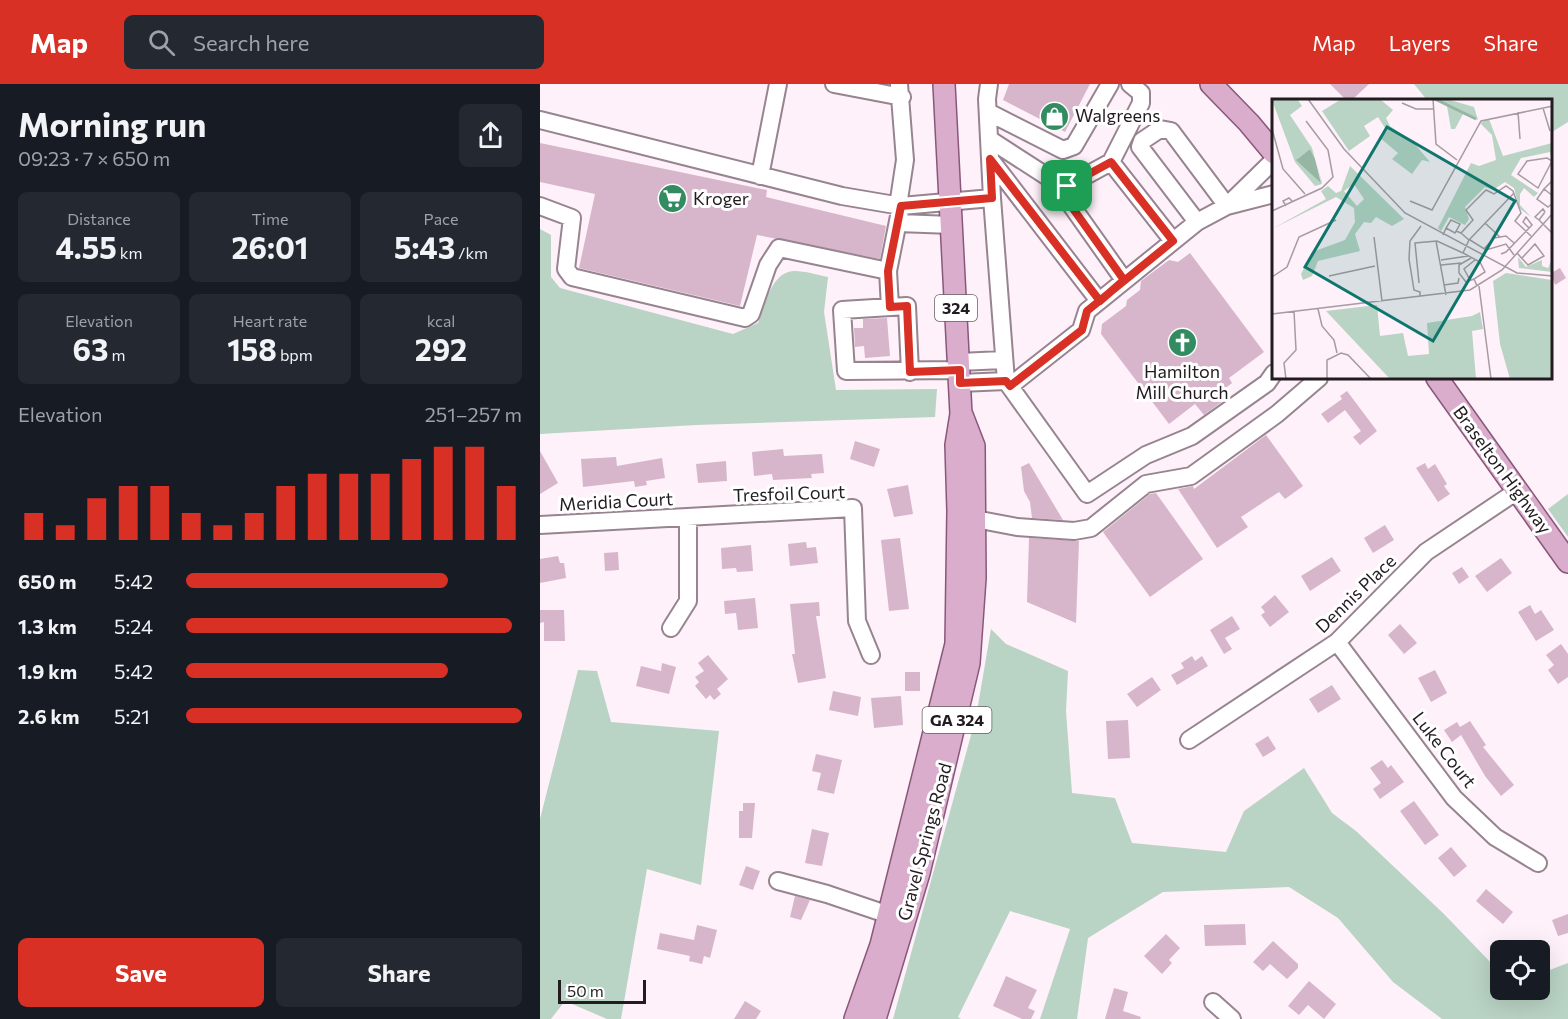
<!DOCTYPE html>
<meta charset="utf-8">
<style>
:root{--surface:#171b24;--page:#242831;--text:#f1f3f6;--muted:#9ea1a6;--accent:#d93025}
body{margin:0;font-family:Commissioner,sans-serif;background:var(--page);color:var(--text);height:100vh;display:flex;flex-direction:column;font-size:22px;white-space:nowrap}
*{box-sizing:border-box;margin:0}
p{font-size:20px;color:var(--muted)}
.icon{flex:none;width:33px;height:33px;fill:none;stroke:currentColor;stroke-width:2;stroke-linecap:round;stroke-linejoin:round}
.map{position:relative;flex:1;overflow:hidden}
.side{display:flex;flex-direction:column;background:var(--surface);width:540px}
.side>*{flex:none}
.tools{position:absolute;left:950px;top:856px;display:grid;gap:12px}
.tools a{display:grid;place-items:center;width:60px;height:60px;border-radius:9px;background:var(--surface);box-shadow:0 6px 24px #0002;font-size:30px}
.scale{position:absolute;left:18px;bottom:15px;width:88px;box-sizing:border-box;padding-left:6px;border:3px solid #221b20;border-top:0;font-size:16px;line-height:21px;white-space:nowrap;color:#221b20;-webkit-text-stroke:4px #fff;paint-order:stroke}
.pin{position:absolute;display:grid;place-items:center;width:51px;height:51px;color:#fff;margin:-26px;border-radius:12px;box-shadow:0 3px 9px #0006}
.round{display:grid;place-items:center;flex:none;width:63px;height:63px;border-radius:9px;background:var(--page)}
.headline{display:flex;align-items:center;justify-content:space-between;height:102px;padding:0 18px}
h1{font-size:33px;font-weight:700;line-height:45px}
.stats{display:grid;grid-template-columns:repeat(3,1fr);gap:9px;height:102px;padding:6px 18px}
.stats div{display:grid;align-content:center;border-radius:9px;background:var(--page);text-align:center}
.stats b{font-size:30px;font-weight:700}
.stats small{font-size:16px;font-weight:400}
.stats p{font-size:16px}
.chart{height:168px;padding:12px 18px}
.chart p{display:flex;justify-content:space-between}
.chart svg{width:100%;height:108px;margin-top:6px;stroke:var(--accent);stroke-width:6}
.action{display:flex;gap:12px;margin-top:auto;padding:12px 18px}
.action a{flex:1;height:69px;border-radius:9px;background:var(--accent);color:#fff;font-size:24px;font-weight:700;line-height:69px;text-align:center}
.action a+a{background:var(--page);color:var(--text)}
ul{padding:0 18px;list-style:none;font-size:20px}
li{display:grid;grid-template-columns:96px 72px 1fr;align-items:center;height:45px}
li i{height:15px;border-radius:8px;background:var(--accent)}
header{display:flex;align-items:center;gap:36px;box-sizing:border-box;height:84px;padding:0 30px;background:var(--accent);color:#fff}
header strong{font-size:28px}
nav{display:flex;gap:33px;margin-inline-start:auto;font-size:21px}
.search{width:420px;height:54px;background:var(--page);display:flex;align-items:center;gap:15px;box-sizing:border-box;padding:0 21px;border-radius:9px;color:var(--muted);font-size:22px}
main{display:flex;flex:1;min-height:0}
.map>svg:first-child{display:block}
.green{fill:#b9d3c4}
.building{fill:#d7b6cb}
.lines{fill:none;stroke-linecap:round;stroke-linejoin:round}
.minor-casing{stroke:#978490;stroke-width:20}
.major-casing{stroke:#8a577a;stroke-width:24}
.minor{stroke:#fff;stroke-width:16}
.major{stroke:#daadcd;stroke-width:21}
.route-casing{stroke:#fff;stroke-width:12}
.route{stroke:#d93025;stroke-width:8}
.labels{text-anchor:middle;stroke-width:6;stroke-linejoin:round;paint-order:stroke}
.shield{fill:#fff;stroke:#645f63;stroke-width:1.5}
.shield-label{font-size:16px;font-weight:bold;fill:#221b20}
.poi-label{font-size:18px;fill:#221b20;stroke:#fff;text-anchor:start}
.street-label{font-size:18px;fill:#221b20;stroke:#fff}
.inset-river{fill:none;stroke:#94b6a2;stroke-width:3}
.inset-road{fill:none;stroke:#a69ba2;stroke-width:1.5}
.view{fill:#0f766e;fill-opacity:0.15;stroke:#0f766e;stroke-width:3}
.inset-edge{fill:none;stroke:#221b20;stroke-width:3}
</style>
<header>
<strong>Map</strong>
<div class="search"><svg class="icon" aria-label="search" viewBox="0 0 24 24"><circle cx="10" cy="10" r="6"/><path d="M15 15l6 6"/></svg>Search here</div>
<nav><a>Map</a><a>Layers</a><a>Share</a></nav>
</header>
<main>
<section class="side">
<div class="headline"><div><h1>Morning run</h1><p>09:23 · 7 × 650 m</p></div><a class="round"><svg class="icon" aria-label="share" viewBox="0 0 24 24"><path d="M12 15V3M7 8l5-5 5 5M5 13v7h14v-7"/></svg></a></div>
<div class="stats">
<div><p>Distance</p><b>4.55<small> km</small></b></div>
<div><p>Time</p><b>26:01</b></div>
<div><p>Pace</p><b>5:43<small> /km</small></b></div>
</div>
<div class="stats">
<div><p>Elevation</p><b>63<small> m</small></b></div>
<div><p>Heart rate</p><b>158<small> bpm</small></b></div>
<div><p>kcal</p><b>292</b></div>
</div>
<div class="chart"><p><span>Elevation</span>251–257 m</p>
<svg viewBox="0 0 160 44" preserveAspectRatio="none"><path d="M5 44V33M15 44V38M25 44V27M35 44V22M45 44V22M55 44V33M65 44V38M75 44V33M85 44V22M95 44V17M105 44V17M115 44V17M125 44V11M135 44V6M145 44V6M155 44V22"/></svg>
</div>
<ul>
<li><b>650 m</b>5:42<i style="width:78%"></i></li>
<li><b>1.3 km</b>5:24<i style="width:97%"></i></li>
<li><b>1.9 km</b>5:42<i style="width:78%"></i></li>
<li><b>2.6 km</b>5:21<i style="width:100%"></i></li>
</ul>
<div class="action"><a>Save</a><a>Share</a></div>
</section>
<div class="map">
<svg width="1028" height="935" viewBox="0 0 1028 935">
<rect width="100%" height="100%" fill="#fef1f9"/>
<path class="green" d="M874,0H1028V38L1012,48L1011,16H887Z
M0,145L11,151V193L20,204L193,250L218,239C225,222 231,187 255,187C265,187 278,191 288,193L284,228L296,306L397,305L395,333L156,341L0,350Z
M1028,410V453L1008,425Z
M451,545L466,560L528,587L526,627L532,709L575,714L592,759L686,768L704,727L764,684L792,729L816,747L904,830L954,882L960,883V906H999V890L1028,879V935H902L853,898L798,834L749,803L623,808L548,854L537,935H500L530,845L470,827L418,933L421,935H353L436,633Z
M38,586L57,587L71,638L179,647L161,801L107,785L81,935H67L25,917L11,935H0V735Z"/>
<path class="building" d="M469,0H550L525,48L463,16Z
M790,0H829L812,16H806Z
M0,59L227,106L226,113L346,142L340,175L217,151L200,222L39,184L55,110L0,98Z
M650,169L724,268L689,294L692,299L678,310L683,317L664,331L655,320L629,340L561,250L562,240L586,222L587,216L600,206L601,197L629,176L638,178Z
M1020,184L1026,194L1015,201L1011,189Z
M347,234L350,272L325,274L324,262L315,263L314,244H323V235Z
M807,307L837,347L820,361L813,353L821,347L805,326L788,339L781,330L802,315L800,312Z
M726,351L763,402L745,415L739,408L701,433L708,443L677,464L638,405L653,402L654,405Z
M315,357L340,365L334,383L310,375Z
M243,365L244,372L282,370L284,389L271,390L272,394L233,396L232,390L214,392L212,368Z
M0,367L18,399L0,410Z
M76,373L77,382L122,374L125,394L106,397L107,401L95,403L94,397L43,403L41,375Z
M186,377L187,397L158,399L156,380Z
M489,379L523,436L492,434L490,418L484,407L481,383Z
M885,379L888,385L895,380L907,400L904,402L910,410L898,418L876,384Z
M368,401L373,430L354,433L347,405Z
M616,409L663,475L610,513L563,448L610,410Z
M845,441L854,456L833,469L824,454Z
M360,454L369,525L349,527L341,456Z
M489,454L539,457L536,539L487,518Z
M266,458L267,464L276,463L278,479L250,482L248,460Z
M211,461L213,487L197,488L196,484L182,485L181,464Z
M78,468L79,486L65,487L64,469Z
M18,472L20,479H24L26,494L0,499V475Z
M792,473L801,487L770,507L761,492Z
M961,474L972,489L947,508L935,492Z
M922,483L929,493L919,500L912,489Z
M735,511L749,528L730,543L721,531L725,528L721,523Z
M215,514L218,544L198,546L196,529L185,530L184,517Z
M279,518L280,532H276L286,594L258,599L252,570H255L250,520Z
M990,521L995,530L1001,526L1014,546L996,557L978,528Z
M0,526H24L25,557H4V538L0,539Z
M692,532L700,545L685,554L692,565L684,570L670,546Z
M860,540L877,559L864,570L848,551Z
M1021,560L1028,570V593L1018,600L1008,586L1014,581L1006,571Z
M168,571L188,595L177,605L181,610L174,616L170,611L166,615L155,602L159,598L155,593L164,587L158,579Z
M652,572L655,577L662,572L668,582L637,601L631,591L644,584L641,579Z
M122,579L136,583L129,610L96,602L101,582L121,587Z
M895,586L907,609L891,618L878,594Z
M365,588H380V607H365Z
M612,593L621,606L597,623L587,610Z
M792,601L801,615L778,629L769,615Z
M293,607L321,613L318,632L289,626Z
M361,612L363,641L334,644L331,614Z
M588,636L590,674L568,675L566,637Z
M930,637L946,661L943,663L974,701L961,712L945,692L921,651L912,658L904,646L917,638L920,643Z
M728,652L736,665L723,673L715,660Z
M276,670L302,676L294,710L277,706L281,689L272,687Z
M842,676L848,684L851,681L864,698L840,715L833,705L841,699L830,684Z
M874,717L899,751L885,761L860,727Z
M203,719H215L212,754H199V727H203Z
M272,745L289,749L282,782L265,779Z
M911,763L927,782L914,793L898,774Z
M206,782L220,787L213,806L199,801Z
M946,805L973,828L963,840L936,817Z
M255,812L270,816L261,836L250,833Z
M1028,830V849L1018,852L1012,836Z
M705,840L706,861L665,862L664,841Z
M157,841L177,846L170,874L164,872L162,880L149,877L150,872L117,865L120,849L154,856Z
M626,850L640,864L629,876L632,879L622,890L604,872Z
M733,857L758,880V884L747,895L730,880L723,887L713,878Z
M466,892L497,906L488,924L495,927L491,935H482L453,922Z
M769,897L796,920L784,935L768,921L759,931L748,922Z
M574,904L588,908L583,927L601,933L600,935H565Z
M205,917L221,927L216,935H194Z"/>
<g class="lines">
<defs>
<path id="minor" d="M294,0L362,13
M448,28L523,66L534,62L570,0
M0,36L302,112L361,122L348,187
M449,55L514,97L527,102L571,78L601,19V9L590,0
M450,75L559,217
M571,78L633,157
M220,92L238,0
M514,97L584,196
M452,114L466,297L547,410L606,371L652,352L727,299L734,289
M690,119L734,76
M0,122L32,134L26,185L32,193L205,234L211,230L228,181L239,164L348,187L350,223
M358,122L365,76L359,0
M361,122L452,114L447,15L449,0
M657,138L600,63L602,57L620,45L631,47L687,122
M358,139L412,141
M419,278L463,276
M370,288L367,222L302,226L306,287L420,286
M420,299L466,297
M470,302L541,246L547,227L657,138L687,122L734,110
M435,435L477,443L534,447L551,444L606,400L651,392L737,330L779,294
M0,441L313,424L317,537L331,571
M131,544L148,517V434
M797,558L914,714L955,753L998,779
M649,656L797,558L886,468L977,407
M238,797L287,810L349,831
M673,918L692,935"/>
<path id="major" d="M671,0L709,39L734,69
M897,294L1028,478
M315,935L341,861L416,560L418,427L416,361L421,330L404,0
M335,935L379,789L429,579L435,494L434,362L422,331"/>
</defs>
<use href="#minor" class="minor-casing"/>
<use href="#major" class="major-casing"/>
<use href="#minor" class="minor"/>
<use href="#major" class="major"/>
</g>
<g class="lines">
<defs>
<path id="route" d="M527,102L514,98L584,196L560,217L450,75L452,114L361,122L348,187L350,223L367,222L370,288L420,286V299L466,297L470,302L542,246L547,227L633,157L571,78L527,102"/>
</defs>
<use href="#route" class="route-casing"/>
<use href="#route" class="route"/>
</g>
<defs>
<symbol id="shop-disc" viewBox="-11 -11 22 22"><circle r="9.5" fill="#328b61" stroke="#fff"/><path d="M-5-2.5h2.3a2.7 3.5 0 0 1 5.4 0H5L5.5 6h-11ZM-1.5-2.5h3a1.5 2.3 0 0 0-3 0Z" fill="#fff"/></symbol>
<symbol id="supermarket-disc" viewBox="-11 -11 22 22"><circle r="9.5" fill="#328b61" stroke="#fff"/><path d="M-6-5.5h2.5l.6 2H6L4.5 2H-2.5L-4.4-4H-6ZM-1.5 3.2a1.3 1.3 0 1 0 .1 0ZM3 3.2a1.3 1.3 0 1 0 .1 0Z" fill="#fff"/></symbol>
<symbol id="church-disc" viewBox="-11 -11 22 22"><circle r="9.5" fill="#328b61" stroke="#fff"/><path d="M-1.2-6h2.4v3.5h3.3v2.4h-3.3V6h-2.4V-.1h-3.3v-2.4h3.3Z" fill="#fff"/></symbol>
</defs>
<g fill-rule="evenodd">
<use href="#shop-disc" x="498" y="16" width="33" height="33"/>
<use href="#supermarket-disc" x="116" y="98" width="33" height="33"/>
<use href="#church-disc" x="626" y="242" width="33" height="33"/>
</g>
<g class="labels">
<g class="shield">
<rect x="395" y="211" width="42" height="26" rx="4.5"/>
<rect x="382.5" y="623" width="69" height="26" rx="4.5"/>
</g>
<g class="shield-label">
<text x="416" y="230">324</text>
<text x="417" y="642">GA 324</text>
</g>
<g class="poi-label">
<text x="535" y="38">Walgreens</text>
<text x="153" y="121">Kroger</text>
<text x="642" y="294" text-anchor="middle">Hamilton<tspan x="642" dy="21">Mill Church</tspan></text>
</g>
<g class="street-label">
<text transform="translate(962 386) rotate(54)" y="6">Braselton Highway</text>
<text transform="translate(249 410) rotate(-2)" y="6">Tresfoil Court</text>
<text transform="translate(76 418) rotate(-3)" y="6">Meridia Court</text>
<text transform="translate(816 510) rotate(-44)" y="6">Dennis Place</text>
<text transform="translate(904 666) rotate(52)" y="6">Luke Court</text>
<text transform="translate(385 758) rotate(-75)" y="6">Gravel Springs Road</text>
</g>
</g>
<g transform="translate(732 15)">
<rect width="280" height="280" fill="#fef1f9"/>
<path d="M0,1H26L30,7L18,16L40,49L50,85L43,87L23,63ZM38,50L43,60L50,83L25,60ZM68,1H109L121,11L114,19L118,27L141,43L158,63L150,61L140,75L120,60L126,54L107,38L115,32L106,18L92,27L98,37L77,52L50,12ZM162,1H178L202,8L206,21L191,15L183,30H179L175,7ZM217,20L231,57L280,44V60L278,53L249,59L239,76L266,94L262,98L252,89L248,95V106L259,118L247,109L242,89L233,83L221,91L213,88L193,108L197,120L193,126L177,118L169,132L166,129L199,64L207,67L224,61L220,36L208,24ZM78,67L132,120L120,127L104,118L99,124L92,123L83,135L88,152L46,162L40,177L31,181L29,175L40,153L73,141L83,123L82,109L64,98L0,130L54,100L49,92L56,87L64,94L69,92ZM82,85L92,100L85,107L72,92ZM246,158L254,168L270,161V167L276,169L280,160V173L247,169ZM234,174L280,181V280H238L228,245L221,182ZM105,206L108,237L131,234L136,257L157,255L155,224L200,217L208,213L211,230L200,232L204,280H118L54,212Z" fill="#b9d3c4" fill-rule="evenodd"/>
<path d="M38,50L43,60L49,84L24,61Z" fill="#94b6a2"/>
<path class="inset-river" d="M163,0L204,20"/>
<path class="inset-road" d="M36,0L72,50L133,114L245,174L281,177M161,0L164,45L185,61M130,4L144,10H161M271,9L278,32M246,13L248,40M0,30L11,70L33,95M280,62L266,89L246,75L255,62L275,59L280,62H281M281,81L272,90L281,97M272,90L265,100L276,108L281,104M138,102L160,111L209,22L281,7M14,107L11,102L17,99L21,103M0,112L50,89L61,78L56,51L34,22M273,113L267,121L281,135M267,121L263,118L271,110L273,113M213,124L228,138M184,132L189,134L201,121L194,111L214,91L222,95L234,87L241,92L249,114L243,122L259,137M189,134L197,141L242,94M171,136L174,129L179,121L188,125L183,134L174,129M102,138L110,202M197,141L191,154L208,163L213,173L202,180L205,187M198,141L214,151L234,145L242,156M164,142L174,196M212,150L222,139L234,137L242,144M245,154L256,166L272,157L263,145L250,159M229,155L234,153L260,126L254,118L251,123L257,129M199,159L187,166V174L194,183L202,180M169,161L196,157M169,166L189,164M57,177L103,167M0,178L15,168L27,138L64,121M198,181L192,170L203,161M147,184L143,144L165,142L191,154M172,186L186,184L187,179M207,187L219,280M148,198V193L142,191L137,160L138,142L149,127M46,210L50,227L62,241L65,254M0,215L198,191L230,171L281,114M14,280L12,264L24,251L22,212M55,280V261L69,254L76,256L99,280"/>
<path class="view" d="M115,28L243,102L161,242L33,168Z"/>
<rect width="280" height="280" class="inset-edge"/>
</g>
</svg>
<div class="tools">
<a><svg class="icon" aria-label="locate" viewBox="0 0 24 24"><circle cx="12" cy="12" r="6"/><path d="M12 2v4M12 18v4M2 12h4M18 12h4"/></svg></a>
</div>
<div class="scale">50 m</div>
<div class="pin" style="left:527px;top:102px;background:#1e9e55"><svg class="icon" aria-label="arrive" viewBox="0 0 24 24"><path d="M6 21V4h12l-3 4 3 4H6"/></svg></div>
</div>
</main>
